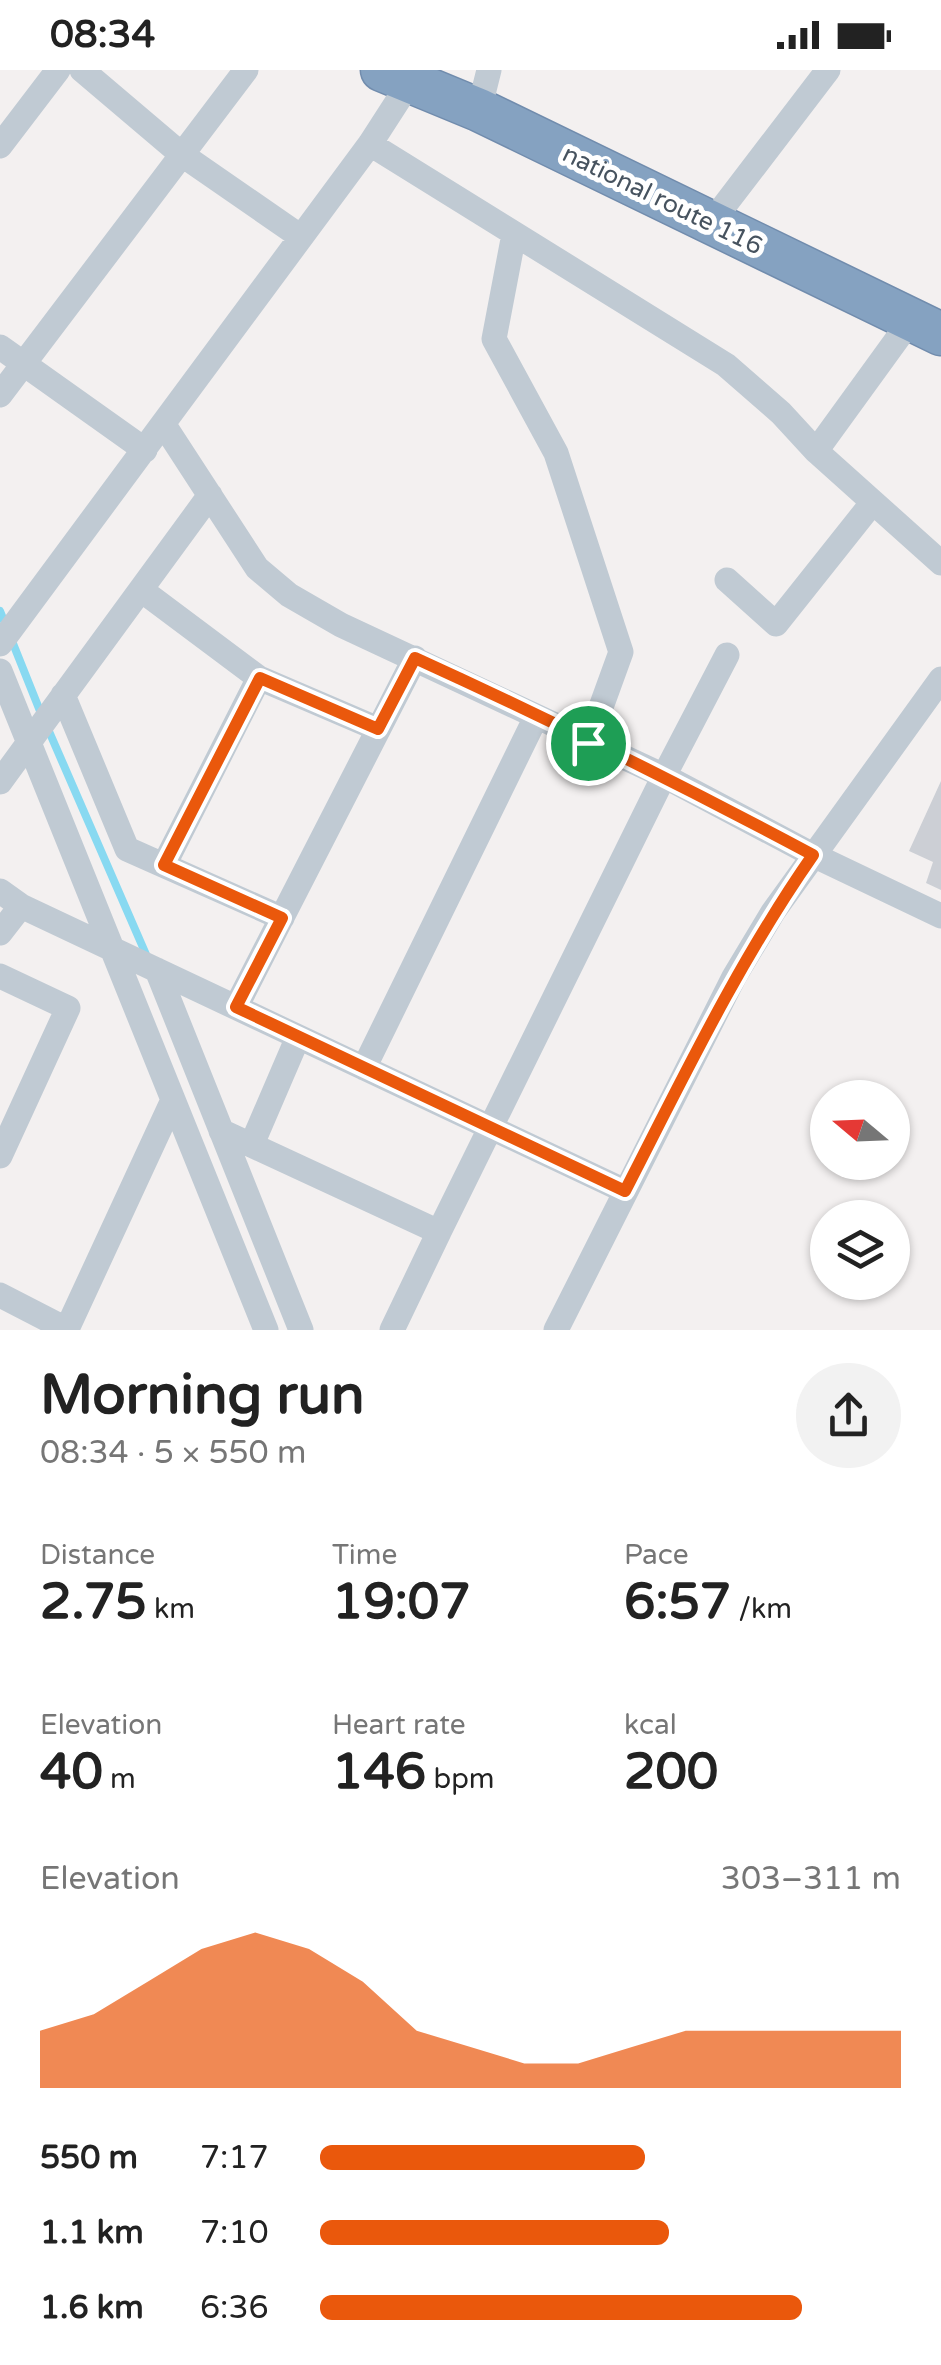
<!DOCTYPE html>
<meta charset="utf-8">
<style>
:root{--surface:#fff;--page:#f2f2f2;--text:#222;--muted:#767676;--accent:#ea580c}
body{margin:0;font-family:"Varela Round",sans-serif;background:var(--page);color:var(--text);height:100vh;display:flex;flex-direction:column;font-size:38px;white-space:nowrap}
*{box-sizing:border-box;margin:0}
p{font-size:32px;color:var(--muted)}
.icon{flex:none;width:55px;height:55px;fill:none;stroke:currentColor;stroke-width:2;stroke-linecap:round;stroke-linejoin:round}
.map{position:relative;height:1260px;overflow:hidden}
.panel{display:flex;flex-direction:column;background:var(--surface);flex:1}
.panel>*{flex:none}
.needle{width:65px;rotate:289deg}
.buttons{position:absolute;left:810px;top:1010px;display:grid;gap:20px}
.buttons a{display:grid;place-items:center;width:100px;height:100px;border-radius:50%;background:var(--surface);box-shadow:0 2px 8px #0004;font-size:50px}
.pin{position:absolute;display:grid;place-items:center;width:85px;height:85px;color:#fff;margin:-42px;border:5px solid #fff;border-radius:50%;box-shadow:0 2px 10px #0007}
.round{display:grid;place-items:center;flex:none;width:105px;height:105px;border-radius:52px;background:var(--page)}
.headline{display:flex;align-items:center;justify-content:space-between;height:170px;padding:0 40px}
h1{font-size:55px;font-weight:800;line-height:75px}
.stats{display:grid;grid-template-columns:repeat(3,1fr);gap:15px;height:170px;padding:10px 40px}
.stats div{display:grid;align-content:center}
.stats b{font-size:50px;font-weight:800}
.stats small{font-size:28px;font-weight:400}
.stats p{font-size:28px}
.chart{height:280px;padding:20px 40px}
.chart p{display:flex;justify-content:space-between}
.chart svg{width:100%;height:180px;margin-top:10px;fill:var(--accent);opacity:.7}
ul{padding:0 40px;list-style:none;font-size:32px}
li{display:grid;grid-template-columns:160px 120px 1fr;align-items:center;height:75px}
li i{height:25px;border-radius:12px;background:var(--accent)}
.status{display:flex;justify-content:space-between;align-items:center;height:70px;padding:0 50px;background:var(--surface);direction:ltr}
.status svg{height:28px;fill:currentColor}
.map>svg:first-child{display:block}
.lines{fill:none;stroke-linecap:round;stroke-linejoin:round}
.stream{stroke:#88d9f1;stroke-width:8}
.building{fill:#cccfd5}
.highway-casing{stroke:#718cad;stroke-width:45}
.street{stroke:#c0cad3;stroke-width:25}
.highway{stroke:#85a2c1;stroke-width:42}
.route-casing{stroke:#fff;stroke-width:20}
.route{stroke:#ea580c;stroke-width:12}
.labels{text-anchor:middle;stroke-width:10;stroke-linejoin:round;paint-order:stroke}
.street-label{font-size:25px;fill:#47535f;stroke:#fff}
</style>
<div class="status"><b>08:34</b><svg viewBox="0 0 49 12"><path d="M0 12V9h3v3zM5 12V6h3v6zM10 12V3h3v9zM15 12V0h3v12zM26 1h20v11H26zM47 4h2v5h-2z"/></svg></div>
<div class="map">
<svg width="941" height="1260" viewBox="0 0 941 1260">
<rect width="100%" height="100%" fill="#f3f0f0"/>
<g class="lines">
<path class="stream" d="M0,541L42,646
M48,659L148,889"/>
</g>
<path class="building" d="M941,711V820L926,813L933,792L909,781Z"/>
<g class="lines">
<defs>
<path id="highway" d="M382,0L479,40L941,264"/>
</defs>
<use href="#highway" class="highway-casing"/>
<path class="street" d="M82,0L181,84L301,167
M479,40L489,0
M370,74L726,295L781,343L816,381
M0,76L58,0
M711,153L828,0
M514,164L494,269L556,383L621,582L588,673
M911,250L816,381L941,493
M0,277L145,380
M0,325L246,0
M164,355L257,498L289,525L341,555L664,706L813,785L941,846
M727,510L776,554L873,432
M148,525L259,608L378,659
M0,574L370,74L410,12
M0,601L266,1260
M63,625L127,779L282,848
M0,712L210,425
M164,795L259,608
M0,821L21,836L625,1121
M0,863L21,836
M157,900L301,1260
M0,906L68,938L0,1086
M236,937L415,588
M364,998L536,647
M221,1061L439,1162L664,706L727,585
M252,1074L298,967
M0,1225L68,1260
M67,1259L173,1030
M392,1260L439,1162
M556,1260L734,907L773,842L941,609"/>
<use href="#highway" class="highway"/>
</g>
<g class="lines">
<defs>
<path id="route" d="M415,588C549,649 682,715 813,785C739,891 684,1006 625,1121L236,937L282,848L164,795L260,608L378,659Z"/>
</defs>
<use href="#route" class="route-casing"/>
<use href="#route" class="route"/>
</g>
<g class="labels">
<g class="street-label">
<text transform="translate(663 129) rotate(26)" y="9">national route 116</text>
</g>
</g>
</svg>
<div class="buttons">
<a><svg class="needle" viewBox="-14 -14 28 28"><path d="M0-13l5 13h-10z" fill="#e53935"/><path d="M0 13l5-13h-10z" fill="#767676"/></svg></a>
<a><svg class="icon" aria-label="layers" viewBox="0 0 24 24"><path d="M12 4l9 5-9 5-9-5zM3 14l9 5 9-5"/></svg></a>
</div>
<div class="pin" style="left:588px;top:673px;background:#1e9e55"><svg class="icon" aria-label="arrive" viewBox="0 0 24 24"><path d="M6 21V4h12l-3 4 3 4H6"/></svg></div>
</div>
<section class="panel">
<div class="headline"><div><h1>Morning run</h1><p>08:34 · 5 × 550 m</p></div><a class="round"><svg class="icon" aria-label="share" viewBox="0 0 24 24"><path d="M12 15V3M7 8l5-5 5 5M5 13v7h14v-7"/></svg></a></div>
<div class="stats">
<div><p>Distance</p><b>2.75<small> km</small></b></div>
<div><p>Time</p><b>19:07</b></div>
<div><p>Pace</p><b>6:57<small> /km</small></b></div>
</div>
<div class="stats">
<div><p>Elevation</p><b>40<small> m</small></b></div>
<div><p>Heart rate</p><b>146<small> bpm</small></b></div>
<div><p>kcal</p><b>200</b></div>
</div>
<div class="chart"><p><span>Elevation</span>303–311 m</p>
<svg viewBox="0 0 160 44" preserveAspectRatio="none"><path d="M0 44V30L10 26L20 18L30 10L40 6L50 10L60 18L70 30L80 34L90 38L100 38L110 34L120 30L130 30L140 30L150 30L160 30V44z"/></svg>
</div>
<ul>
<li><b>550 m</b>7:17<i style="width:56%"></i></li>
<li><b>1.1 km</b>7:10<i style="width:60%"></i></li>
<li><b>1.6 km</b>6:36<i style="width:83%"></i></li>
</ul>
</section>
